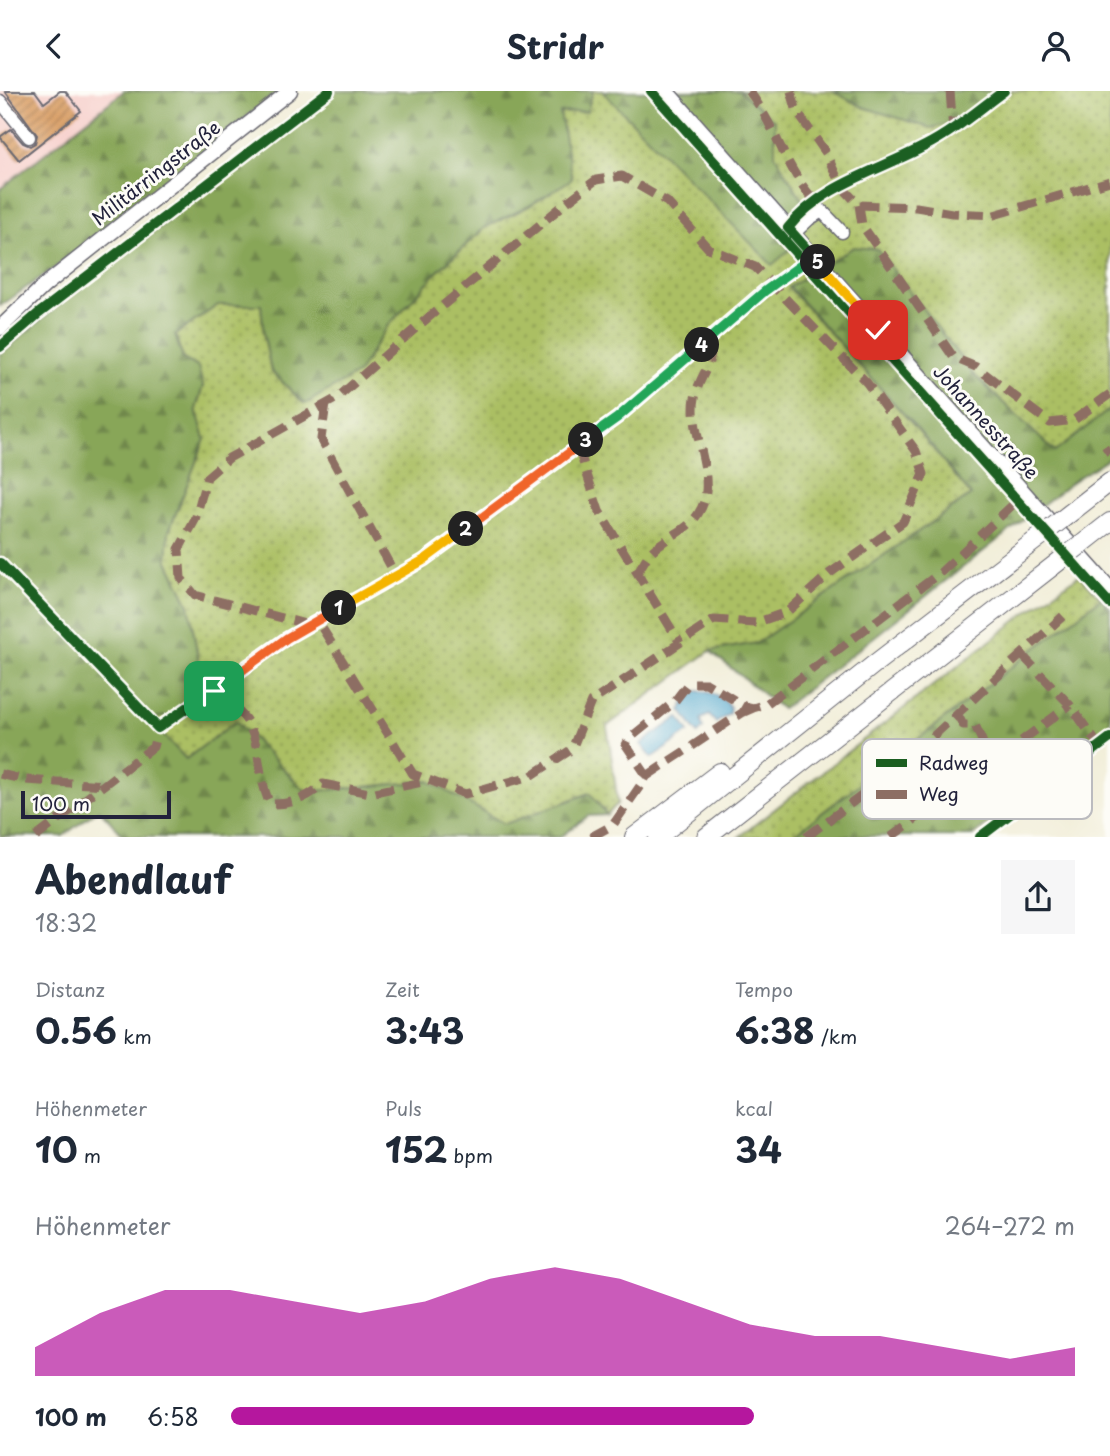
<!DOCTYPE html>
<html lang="de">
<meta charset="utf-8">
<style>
:root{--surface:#fff;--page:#f6f6f7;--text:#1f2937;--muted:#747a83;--accent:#b5179e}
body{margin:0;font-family:"Playpen Sans",sans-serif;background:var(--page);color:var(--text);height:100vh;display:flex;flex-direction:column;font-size:26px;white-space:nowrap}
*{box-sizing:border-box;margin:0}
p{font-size:23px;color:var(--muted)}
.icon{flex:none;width:38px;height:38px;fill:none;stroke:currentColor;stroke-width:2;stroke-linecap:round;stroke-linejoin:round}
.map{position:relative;height:746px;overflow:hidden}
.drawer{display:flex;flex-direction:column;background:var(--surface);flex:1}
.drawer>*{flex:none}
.scale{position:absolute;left:21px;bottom:18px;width:150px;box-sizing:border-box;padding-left:7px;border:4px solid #22223b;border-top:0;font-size:19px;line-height:24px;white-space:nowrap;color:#22223b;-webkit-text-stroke:5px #fdfcf7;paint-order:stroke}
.pin{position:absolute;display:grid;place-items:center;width:60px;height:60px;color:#fff;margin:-30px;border-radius:14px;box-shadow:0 4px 10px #0006}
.km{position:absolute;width:35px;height:35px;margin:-18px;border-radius:50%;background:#222;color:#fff;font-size:19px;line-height:35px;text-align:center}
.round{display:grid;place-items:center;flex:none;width:74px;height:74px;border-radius:0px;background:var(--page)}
.summary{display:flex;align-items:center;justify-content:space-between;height:119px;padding:0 35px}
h1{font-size:38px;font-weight:700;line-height:52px}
.metrics{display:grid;grid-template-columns:repeat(3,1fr);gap:10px;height:119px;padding:7px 35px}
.metrics div{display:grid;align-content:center}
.metrics b{font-size:35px;font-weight:700}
.metrics small{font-size:19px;font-weight:400}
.metrics p{font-size:19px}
.chart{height:196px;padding:14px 35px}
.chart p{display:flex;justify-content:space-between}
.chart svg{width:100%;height:126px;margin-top:7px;fill:var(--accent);opacity:.7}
ul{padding:0 35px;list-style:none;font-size:23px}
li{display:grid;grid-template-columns:112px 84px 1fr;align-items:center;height:52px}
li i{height:18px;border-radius:9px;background:var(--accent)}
header{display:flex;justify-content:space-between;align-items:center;height:91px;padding:0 35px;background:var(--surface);font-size:32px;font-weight:700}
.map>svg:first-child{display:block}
.built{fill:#f7d0cc}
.grass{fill:url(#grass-dots);stroke:#66704f;stroke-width:2}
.forest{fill:url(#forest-firs);stroke:#55644a;stroke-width:2}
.water{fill:#4ea4ca;stroke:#386382;stroke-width:2}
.building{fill:url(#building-hatch)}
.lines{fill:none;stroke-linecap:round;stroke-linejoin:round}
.minor-casing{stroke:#6a6972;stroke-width:15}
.major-casing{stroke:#6a6972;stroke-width:17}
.highway-casing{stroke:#6a6972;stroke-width:20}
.minor{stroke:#fff;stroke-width:12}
.major{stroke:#fff;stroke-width:14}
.highway{stroke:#fff;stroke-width:18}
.highway-bridge-casing{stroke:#6a6972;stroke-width:20;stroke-linecap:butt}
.highway-bridge{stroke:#fff;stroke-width:18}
.quiet{stroke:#8d6e63;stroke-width:9;stroke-dasharray:18 9;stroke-linecap:butt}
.cycleway-casing{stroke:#fdfcf7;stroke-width:15}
.cycleway{stroke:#1b5e20;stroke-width:10}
.split-1-casing{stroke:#fff;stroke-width:14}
.split-2-casing{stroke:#fff;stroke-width:14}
.split-3-casing{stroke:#fff;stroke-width:14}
.split-4-casing{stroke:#fff;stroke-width:14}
.split-5-casing{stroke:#fff;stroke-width:14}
.split-6-casing{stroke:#fff;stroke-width:14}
.split-1{stroke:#f0652b;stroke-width:9}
.split-2{stroke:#f5b400;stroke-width:9}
.split-3{stroke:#f0652b;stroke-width:9}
.split-4{stroke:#22a559;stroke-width:9}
.split-5{stroke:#22a559;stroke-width:9}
.split-6{stroke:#f5b400;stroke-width:9}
.labels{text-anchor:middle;stroke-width:6;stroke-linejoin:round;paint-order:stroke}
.street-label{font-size:19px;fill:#22223b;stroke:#fdfcf7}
.key{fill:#fdfcf7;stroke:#bbbbbf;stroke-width:2}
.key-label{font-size:19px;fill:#22223b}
</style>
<header><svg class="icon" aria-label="back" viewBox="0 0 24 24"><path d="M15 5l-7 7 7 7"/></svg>Stridr<svg class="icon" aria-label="person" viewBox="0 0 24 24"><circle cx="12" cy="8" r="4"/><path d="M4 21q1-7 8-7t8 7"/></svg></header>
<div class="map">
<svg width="1110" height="746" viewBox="0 0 1110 746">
<defs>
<pattern id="grass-dots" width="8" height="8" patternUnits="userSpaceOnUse" patternTransform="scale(1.75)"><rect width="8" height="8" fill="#abbf63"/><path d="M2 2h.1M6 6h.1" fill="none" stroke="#8b9b53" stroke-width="1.8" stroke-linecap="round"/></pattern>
<pattern id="forest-firs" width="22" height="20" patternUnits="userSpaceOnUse" patternTransform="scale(1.75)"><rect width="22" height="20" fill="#88a659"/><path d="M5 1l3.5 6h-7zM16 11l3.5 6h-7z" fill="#6f874b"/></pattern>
<pattern id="building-hatch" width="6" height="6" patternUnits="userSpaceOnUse" patternTransform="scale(1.75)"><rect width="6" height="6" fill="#d7995d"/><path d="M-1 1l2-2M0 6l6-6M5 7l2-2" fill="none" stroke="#ae7c4e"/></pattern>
</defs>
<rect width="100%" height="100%" fill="#fdfcf7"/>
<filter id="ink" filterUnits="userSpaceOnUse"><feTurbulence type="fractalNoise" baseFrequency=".0143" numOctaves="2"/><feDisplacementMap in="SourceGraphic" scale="14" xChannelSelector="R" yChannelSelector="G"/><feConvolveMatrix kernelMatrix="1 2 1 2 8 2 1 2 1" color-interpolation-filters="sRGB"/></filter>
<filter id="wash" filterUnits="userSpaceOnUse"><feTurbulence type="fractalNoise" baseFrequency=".00686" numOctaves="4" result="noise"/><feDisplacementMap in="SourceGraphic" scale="28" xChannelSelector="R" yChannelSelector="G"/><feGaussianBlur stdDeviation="1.57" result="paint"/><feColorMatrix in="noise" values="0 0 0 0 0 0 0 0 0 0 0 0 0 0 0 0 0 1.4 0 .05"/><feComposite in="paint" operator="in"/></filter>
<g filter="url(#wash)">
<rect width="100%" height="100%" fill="#f1edd7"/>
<path class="built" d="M0,0H124L0,98Z"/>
<path class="grass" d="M593,0H602L773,140L799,121L803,110L775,64V30L739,0H833L863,16L954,32L998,0H1110V318L1055,362L973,283L877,158L789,197L918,339L971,404L757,552L710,560L607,635L618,712L607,724L590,702L505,733L429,690L306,701L236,630L186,668L147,628L175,624L202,604L198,567L189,514L167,468L169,440L205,348L196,318L203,295L183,268L175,244L218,214H261L264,245L271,280L304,313L358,282L387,236L437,181L484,137L529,115L571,88L560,22L587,20Z
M1079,484L1101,507L792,745L739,746L1022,525Z"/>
<path class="forest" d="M124,0H279L70,166L0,215V98Z
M335,0H593L587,20L560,22L572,88L529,115L484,137L437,181L387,236L358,282L305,313L271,280L264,245L261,214H218L175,244L183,268L198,276L203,295L196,318L205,348L169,440L167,468L189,514L198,567L202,604L175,624L148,628L186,668L236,630L306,701L429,690L505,733L590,702L607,724L588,725L560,746H124L99,718L63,745H0V263L51,220Z
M602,0H739L775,30V64L803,110L799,121L774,140L790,159L772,174Z
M833,0H998L954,32L930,37L863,16Z
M854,156L877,158L973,283L1055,361L1110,318V366L1073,390L782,618L710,560L757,552L971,404L918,339L789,196Z
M1101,507L1110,517V641L973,745H792Z"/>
<path class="water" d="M696,600C708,599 725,606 730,617L729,623L716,632L709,624L701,628L703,638L698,643L681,619L685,611Z
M679,626L689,641L652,667L641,653Z"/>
<g id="blocks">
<path class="building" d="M5,0H35L44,12L60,0H65L81,20L19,69L0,46L11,38L23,52L30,55L35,52L37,44Z"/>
</g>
</g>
<g filter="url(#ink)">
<use href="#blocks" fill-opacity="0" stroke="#6a6972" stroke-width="2"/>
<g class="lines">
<defs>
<path id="minor" d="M0,10L29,46
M793,143L809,128L822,120L842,141"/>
<path id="major" d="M666,0L1110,498
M0,237L45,194L290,0"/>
<path id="highway" d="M1060,430L1110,391
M1082,453L1110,431
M634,746L720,681
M658,746L877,571L1041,445
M706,746L1062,468"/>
</defs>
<use href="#minor" class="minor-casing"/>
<use href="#major" class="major-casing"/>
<use href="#highway" class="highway-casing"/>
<use href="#minor" class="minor"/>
<use href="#major" class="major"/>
<use href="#highway" class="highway"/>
<defs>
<path id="highway-bridge" d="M1041,445L1060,430
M1062,468L1082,453"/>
</defs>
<use href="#highway-bridge" class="highway-bridge-casing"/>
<use href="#highway-bridge" class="highway-bridge"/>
<path class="quiet" d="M749,0C775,34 785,77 814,109
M791,0L797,21L826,62L841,95L859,114L916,116L952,122L994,124L1110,90
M950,0L953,39
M859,114L862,134L954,267L976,276L1050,332L1074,329L1110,303
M326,313L321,348L396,485
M578,356L599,420L680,552
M1104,361L1110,357
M637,482C642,475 646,466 652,460C667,445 686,441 698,423C721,390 688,341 695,307C699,283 715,275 711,246
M309,534L195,504L181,487L179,458L195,429L207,386L229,367L337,307L417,236L567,111L596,89L622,85L667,111L708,157L755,176L867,292L916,360L924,383L903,431L830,482L787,521L755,532L714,529L591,611L572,658L531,685L465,703L413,683L317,529
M1021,563L1070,614L1099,655
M214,600C224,609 243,621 249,634C261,658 258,688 270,713C291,714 308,707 323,693L370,702L428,690
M957,622L963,634H975L992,672L1019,715
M0,683L25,689L105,694
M647,685L742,622L753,617
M36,746L153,656L158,637
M591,746L613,734L647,685L626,654L629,648L674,611L687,594L692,592H706L744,615L753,617L766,613L941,481L1022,405
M806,746L900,676L1063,525
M891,746L1070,614"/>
<defs>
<path id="cycleway" d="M651,0L1110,513
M0,256L38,223L329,0
M0,472L158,637L287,547L424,469L617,327L765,199L813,165L788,137C821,94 878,80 925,55C953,41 978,19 1004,0
M980,746L1110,647"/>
</defs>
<use href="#cycleway" class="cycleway-casing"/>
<use href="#cycleway" class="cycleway"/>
</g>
</g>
<g class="lines" filter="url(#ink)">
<defs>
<path id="split-1" d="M214,600L287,547L339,517"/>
<path id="split-2" d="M339,517L424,469L466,438"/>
<path id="split-3" d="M466,438L586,349"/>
<path id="split-4" d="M586,349L617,327L702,254"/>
<path id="split-5" d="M702,254L765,200L813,165L818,171"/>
<path id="split-6" d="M818,171L878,239"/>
</defs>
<use href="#split-1" class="split-1-casing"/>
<use href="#split-2" class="split-2-casing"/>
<use href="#split-3" class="split-3-casing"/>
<use href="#split-4" class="split-4-casing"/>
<use href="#split-5" class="split-5-casing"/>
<use href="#split-6" class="split-6-casing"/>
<use href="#split-1" class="split-1"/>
<use href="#split-2" class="split-2"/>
<use href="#split-3" class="split-3"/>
<use href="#split-4" class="split-4"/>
<use href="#split-5" class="split-5"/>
<use href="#split-6" class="split-6"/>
</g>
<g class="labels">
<g class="street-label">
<text transform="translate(156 82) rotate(-38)" y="7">Militärringstraße</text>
<text transform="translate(986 331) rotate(48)" y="7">Johannesstraße</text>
</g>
</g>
<rect x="862" y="648" width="230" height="80" rx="10" class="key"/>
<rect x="876" y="668" width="31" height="8" fill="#1b5e20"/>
<rect x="876" y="699" width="31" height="9" fill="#8d6e63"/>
<g class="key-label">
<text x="919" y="679">Radweg</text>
<text x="919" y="710">Weg</text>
</g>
</svg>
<div class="scale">100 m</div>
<div class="pin" style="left:214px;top:600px;background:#1e9e55"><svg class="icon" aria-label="arrive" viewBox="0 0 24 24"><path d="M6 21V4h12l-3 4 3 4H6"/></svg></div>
<div class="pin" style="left:878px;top:239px;background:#d93025"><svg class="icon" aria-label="check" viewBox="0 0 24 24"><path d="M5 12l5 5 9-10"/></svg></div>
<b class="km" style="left:339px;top:517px">1</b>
<b class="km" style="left:466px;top:438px">2</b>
<b class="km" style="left:586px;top:349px">3</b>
<b class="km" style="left:702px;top:254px">4</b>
<b class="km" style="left:818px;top:171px">5</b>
</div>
<section class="drawer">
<div class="summary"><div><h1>Abendlauf</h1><p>18:32</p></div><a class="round"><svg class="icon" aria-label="share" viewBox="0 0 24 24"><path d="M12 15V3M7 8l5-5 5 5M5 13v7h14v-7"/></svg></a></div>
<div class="metrics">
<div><p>Distanz</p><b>0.56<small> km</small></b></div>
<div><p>Zeit</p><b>3:43</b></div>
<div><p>Tempo</p><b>6:38<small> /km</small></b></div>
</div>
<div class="metrics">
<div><p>Höhenmeter</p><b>10<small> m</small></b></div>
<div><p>Puls</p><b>152<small> bpm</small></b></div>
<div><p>kcal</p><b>34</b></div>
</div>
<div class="chart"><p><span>Höhenmeter</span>264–272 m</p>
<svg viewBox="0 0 160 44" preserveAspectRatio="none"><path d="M0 44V34L10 22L20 14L30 14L40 18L50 22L60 18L70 10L80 6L90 10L100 18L110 26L120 30L130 30L140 34L150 38L160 34V44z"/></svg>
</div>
<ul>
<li><b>100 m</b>6:58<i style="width:62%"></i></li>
</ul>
</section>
